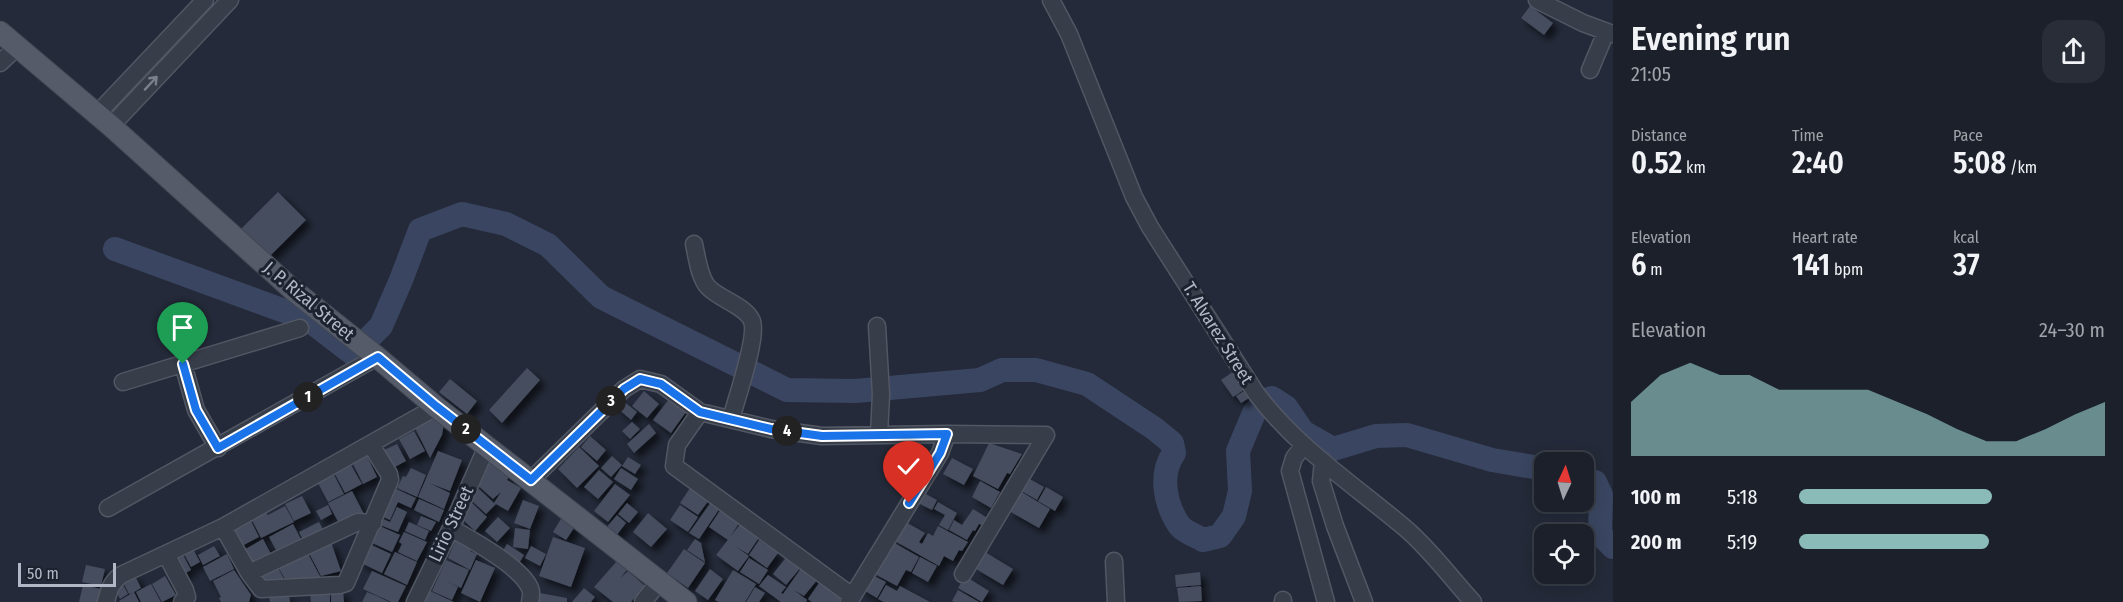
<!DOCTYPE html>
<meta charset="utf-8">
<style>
:root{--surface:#1b202b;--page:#282d37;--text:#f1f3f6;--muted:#a0a3a9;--line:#393e47;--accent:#8bbbb9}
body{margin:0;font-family:"Fira Sans Condensed",sans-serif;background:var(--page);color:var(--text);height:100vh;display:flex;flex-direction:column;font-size:22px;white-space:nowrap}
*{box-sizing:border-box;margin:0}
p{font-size:20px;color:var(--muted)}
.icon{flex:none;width:33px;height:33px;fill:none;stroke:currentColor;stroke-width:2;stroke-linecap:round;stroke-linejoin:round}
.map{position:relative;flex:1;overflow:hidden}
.drawer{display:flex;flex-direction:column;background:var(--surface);width:510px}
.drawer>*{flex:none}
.needle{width:39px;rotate:4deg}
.controls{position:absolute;left:1534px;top:452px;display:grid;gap:12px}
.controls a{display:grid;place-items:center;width:60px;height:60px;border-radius:12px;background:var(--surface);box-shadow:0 3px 15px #0003,0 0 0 2px var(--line);font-size:30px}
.scale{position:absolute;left:18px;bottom:15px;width:98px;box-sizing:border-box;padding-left:6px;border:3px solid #b2b7c5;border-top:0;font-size:16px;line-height:21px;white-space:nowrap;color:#b2b7c5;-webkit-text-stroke:4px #1c222e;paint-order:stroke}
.pin{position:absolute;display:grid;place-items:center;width:51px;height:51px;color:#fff;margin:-62px -26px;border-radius:50% 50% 50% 0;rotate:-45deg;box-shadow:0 0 6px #0007}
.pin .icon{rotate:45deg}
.km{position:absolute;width:30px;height:30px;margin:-15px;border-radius:50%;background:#222;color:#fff;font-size:16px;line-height:30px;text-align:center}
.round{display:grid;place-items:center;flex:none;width:63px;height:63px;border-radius:18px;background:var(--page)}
.head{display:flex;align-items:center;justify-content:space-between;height:102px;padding:0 18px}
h1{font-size:33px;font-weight:600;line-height:45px}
.metrics{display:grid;grid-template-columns:repeat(3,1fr);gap:9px;height:102px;padding:6px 18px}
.metrics div{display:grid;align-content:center}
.metrics b{font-size:30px;font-weight:600}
.metrics small{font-size:16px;font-weight:400}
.metrics p{font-size:16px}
.chart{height:168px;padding:12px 18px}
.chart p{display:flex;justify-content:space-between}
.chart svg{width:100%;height:108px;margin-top:6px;fill:var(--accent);opacity:.7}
ul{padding:0 18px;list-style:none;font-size:20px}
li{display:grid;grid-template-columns:96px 72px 1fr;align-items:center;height:45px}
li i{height:15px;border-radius:8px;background:var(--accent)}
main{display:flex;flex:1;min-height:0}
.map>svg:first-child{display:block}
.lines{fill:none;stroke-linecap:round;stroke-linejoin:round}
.river{stroke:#3a4661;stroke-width:24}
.building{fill:#454d5e;filter:url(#shadow)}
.minor-casing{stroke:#525764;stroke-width:19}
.major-casing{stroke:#404652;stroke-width:23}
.minor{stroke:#373d49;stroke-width:16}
.major{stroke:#555b69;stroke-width:21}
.oneway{stroke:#7b808d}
.route-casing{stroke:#fff;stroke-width:12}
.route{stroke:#1a73e8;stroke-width:8}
.labels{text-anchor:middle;stroke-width:6;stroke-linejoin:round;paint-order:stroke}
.street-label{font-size:18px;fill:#b2b7c5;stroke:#1c222e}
</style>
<main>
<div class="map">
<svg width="1613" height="602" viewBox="0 0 1613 602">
<defs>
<filter id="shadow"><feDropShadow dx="5.5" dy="5.5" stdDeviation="3" flood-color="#0009"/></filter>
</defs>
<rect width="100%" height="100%" fill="#242a39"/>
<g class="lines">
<path class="river" d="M115,249L309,320L352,353L355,352
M367,340L381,326L401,280L420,230L462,214L506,224L548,245L601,297L787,390L855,391L980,380L1002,370H1036L1087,384L1155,429L1172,443L1174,453C1159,474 1165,504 1179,525C1183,531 1196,536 1203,540L1220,536L1234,516L1240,491L1238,451L1254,413L1265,400L1272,398L1286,407L1303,432L1333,449L1376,436L1407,435L1492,460L1545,469
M1584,479L1595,482L1601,495L1600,534L1613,547"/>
</g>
<path class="building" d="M1530,6L1553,23L1544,35L1521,18Z
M278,192L306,220L269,257L241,229Z
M527,368L540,380L502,423L489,410Z
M1234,371L1247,388L1233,397L1221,380Z
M450,379L477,401L467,414L439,392Z
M644,391L659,404L647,418L632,406Z
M1244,391L1249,398L1241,403L1236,396Z
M669,399L686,412L671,433L653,420Z
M622,400L637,412L631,420L616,407Z
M430,415L444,424L442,435L430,458L413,424Z
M632,422L640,429L630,439L622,431Z
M649,424L656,433L634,453L627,444Z
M414,431L425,451L410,459L399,439Z
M590,436L606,450L597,461L581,447Z
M989,443L1022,454L1010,474L1007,473L998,489L973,476Z
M397,444L406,461L391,469L382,451Z
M579,447L599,466L577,488L558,469Z
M438,451L462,460L450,491L429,483L450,493L444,509L418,497Z
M367,456L377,477L363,484L353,464Z
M612,456L622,465L611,477L601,468Z
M486,457L509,477L507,480L521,488L508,511L496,504L486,514L470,499L479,489L494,503L501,492L493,499L474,482Z
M628,457L641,465L635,474L622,466Z
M952,458L973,469L964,485L943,474Z
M351,465L362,484L345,493L335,474Z
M411,468L426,475L417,497L397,488L403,476L406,477Z
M621,468L638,479L631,490L614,479Z
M599,470L613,482L598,499L584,487Z
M334,475L344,494L328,502L318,483Z
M1028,478L1044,487L1037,500L1020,490Z
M980,481L1000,492L991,508L972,497Z
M615,484L630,495L608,522L594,511Z
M392,487L416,498L411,508L398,502L390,520L379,515Z
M1046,487L1063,497L1055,511L1038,501Z
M690,488L709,500L698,515L680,503Z
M352,491L364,514L341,527L328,503Z
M1020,491L1050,509L1039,528L1009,511Z
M924,493L937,500L932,510L918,503Z
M302,496L311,513L294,521L285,504Z
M419,499L444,510L439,522L414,510Z
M523,500L539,506L530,529L514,523Z
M711,502L720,508L699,539L689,533Z
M938,502L957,513L948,530L939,525L945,515L934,509Z
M472,503L487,517L475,531L459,516Z
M627,503L638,512L629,523L618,514Z
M328,505L332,514L321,520L316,511Z
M680,505L698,517L688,532L670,520Z
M285,506L294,522L261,538L252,520L266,513L268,515Z
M397,507L407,512L398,532L375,523L378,517L390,522Z
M721,509L740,522L728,540L709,527Z
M973,509L986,517L982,525L979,524L975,531L973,530L967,540L949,530L954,520L962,525Z
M648,513L667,529L651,547L633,532Z
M617,515L626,523L616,536L606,528Z
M421,516L436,522L431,531L417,525Z
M249,517L259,537L238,548L227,529Z
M498,517L510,528L497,542L485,531Z
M562,517L576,525L566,540L553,532Z
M904,521L925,533L919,542L922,544L928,533L933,536L938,526L968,542L962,551L959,550L953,561L944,556L939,566L893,540Z
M319,522L324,531L304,542L299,532Z
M409,522L429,531L425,540L405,531Z
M741,523L760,536L748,554L735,546L749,556L738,571L716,555Z
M293,524L302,541L278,554L269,537Z
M375,524L400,535L392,552L368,541Z
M515,528L530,530L528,549L513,547Z
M404,532L427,542L417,561L398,552L402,544L399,542Z
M553,537L585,548L571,587L539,576Z
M263,539L273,558L252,569L242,551Z
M456,539L472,547L470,551L477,554L470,570L448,558Z
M695,539L701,543L705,562L687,550Z
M759,540L778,553L767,568L749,555Z
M891,541L919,557L911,572L906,570L897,586L873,573Z
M331,542L341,571L321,576L309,553Z
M367,543L391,554L382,573L359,562Z
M507,544L524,555L518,565L501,554Z
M214,546L220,556L203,565L198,555Z
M531,546L546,554L540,566L525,558Z
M192,547L200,562L191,567L183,552Z
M684,549L705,563L688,588L667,573Z
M307,552L321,578L286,581L277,565Z
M395,552L417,562L407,585L384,574Z
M985,552L1013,569L1003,585L976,569Z
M182,553L191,570L180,576L171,559Z
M227,554L234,569L210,581L203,567Z
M788,555L802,566L786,585L773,574Z
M920,557L937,566L928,582L912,573Z
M749,558L768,570L759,584L740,572Z
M446,560L469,570L461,588L446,581L458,587L452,600L432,591Z
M476,560L495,568L480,602L461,593Z
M617,561L628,569L620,578L628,571L645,586L631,602H613L594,587Z
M275,562L285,581L258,582L254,573Z
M86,565L105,569L101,586L82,582Z
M802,567L818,579L804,596L794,590L807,600L806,602H781L759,586L768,575L786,587L781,593L783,594Z
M710,569L723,579L708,600L695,591Z
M234,570L251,595L249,602H221L219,598L221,597L213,581Z
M733,570L756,584L745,602H719L715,600Z
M372,571L406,586L398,602H391L363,589Z
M1200,572L1201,585L1176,587L1175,575Z
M868,573L886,582L877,598L860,588Z
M134,574L141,588L134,592L139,602H120L119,601L132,593L129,594L122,580Z
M165,576L176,595L162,602L152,584Z
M965,576L989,591L982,602L958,588Z
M121,581L128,594L120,599L113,585Z
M819,583L843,599L841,602H812L808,599Z
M151,584L161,602H141L136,592Z
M83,585L101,589L98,602H79Z
M886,585L897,591L900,586L930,602H884L878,599Z
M1201,586L1202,601L1179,602L1177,588Z
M755,587L765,593L759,602H746Z
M584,588L595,597L591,602H572Z
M428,590L454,602H424Z
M958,590L979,602H954L952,601Z
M330,591V602H311L310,592Z
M331,591H343L344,602H331Z
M367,592L377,596L389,602H362Z
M540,593L567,598V602H538Z
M289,595L290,602H270L269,596Z"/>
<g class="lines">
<defs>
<path id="minor" d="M1051,0L1069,34L1134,197L1150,227L1256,393C1296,447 1354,485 1405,528C1429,548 1452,579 1473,602
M1537,0L1583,23L1613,34
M0,63L17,47
M1590,70L1606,32
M97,114L205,0
M111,126L230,0
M694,244C697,257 699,277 708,287C719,299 746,306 752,321C758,337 736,400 731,419
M877,326L881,394L879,435
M183,364L196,410L218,448
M123,382L300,328
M700,412L677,445L674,466L852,596
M1304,445L1294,458L1290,471L1326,602
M1323,461L1321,481L1335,526L1364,602
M531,480L624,389L640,379L661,384L700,412L771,429L822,436L947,434L1046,435
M108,508L377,357
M223,527L249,573L261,589L340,585L346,583L390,480L389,474L371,445
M451,528C472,540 520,566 530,588C532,592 531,597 530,602
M166,554L185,590L187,597L182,602
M1114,561L1116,602
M249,573L358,522L373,523
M963,574L1046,435
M1283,600V602
M106,602C109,590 111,582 121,575L223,527L436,407
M415,602L451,528L487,446
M643,602L659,582
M849,602L940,453L947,434"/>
<path id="major" d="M0,32L111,126L293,290L377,357L436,407L686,602"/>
</defs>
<use href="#minor" class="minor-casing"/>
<use href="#major" class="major-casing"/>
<use href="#minor" class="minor"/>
<use href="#major" class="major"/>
</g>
<defs><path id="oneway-shaft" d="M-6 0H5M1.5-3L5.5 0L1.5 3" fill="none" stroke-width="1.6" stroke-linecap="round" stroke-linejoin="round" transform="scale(1.5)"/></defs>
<use class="oneway" href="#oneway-shaft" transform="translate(151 83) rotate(-47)"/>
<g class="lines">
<defs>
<path id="route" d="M183,364L196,410L218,448L378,357L436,406L531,480L624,389L640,379L661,384L700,412L771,429L822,436L947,434L940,453L909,503"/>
</defs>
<use href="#route" class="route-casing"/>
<use href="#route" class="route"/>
</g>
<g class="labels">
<g class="street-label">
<text transform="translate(309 301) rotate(40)" y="6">J. P. Rizal Street</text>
<text transform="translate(1218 333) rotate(58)" y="6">T. Alvarez Street</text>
<text transform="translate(451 524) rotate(-65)" y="6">Lirio Street</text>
</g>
</g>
</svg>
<div class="controls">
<a><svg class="needle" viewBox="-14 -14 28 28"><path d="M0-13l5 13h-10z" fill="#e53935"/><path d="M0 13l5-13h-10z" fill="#a0a3a9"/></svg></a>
<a><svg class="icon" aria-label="locate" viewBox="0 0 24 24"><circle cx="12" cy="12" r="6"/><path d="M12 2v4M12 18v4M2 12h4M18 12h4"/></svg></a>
</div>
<div class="scale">50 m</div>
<div class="pin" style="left:183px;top:364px;background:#1e9e55"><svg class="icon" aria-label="arrive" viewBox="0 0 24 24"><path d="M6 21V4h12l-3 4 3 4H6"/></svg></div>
<div class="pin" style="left:909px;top:503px;background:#d93025"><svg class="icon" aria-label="check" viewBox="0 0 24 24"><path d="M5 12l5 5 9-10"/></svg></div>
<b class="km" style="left:308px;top:397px">1</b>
<b class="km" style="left:466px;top:429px">2</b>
<b class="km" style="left:611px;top:401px">3</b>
<b class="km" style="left:787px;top:431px">4</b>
</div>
<section class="drawer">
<div class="head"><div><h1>Evening run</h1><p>21:05</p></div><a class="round"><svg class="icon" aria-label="share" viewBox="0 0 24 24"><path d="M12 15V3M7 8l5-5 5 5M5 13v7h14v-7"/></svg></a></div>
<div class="metrics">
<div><p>Distance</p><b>0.52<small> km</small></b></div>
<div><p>Time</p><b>2:40</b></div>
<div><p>Pace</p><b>5:08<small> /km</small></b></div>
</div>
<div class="metrics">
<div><p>Elevation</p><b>6<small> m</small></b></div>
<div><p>Heart rate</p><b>141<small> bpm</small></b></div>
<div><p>kcal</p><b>37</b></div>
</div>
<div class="chart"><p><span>Elevation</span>24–30 m</p>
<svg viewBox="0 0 160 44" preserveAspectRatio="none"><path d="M0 44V22L10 11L20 6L30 11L40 11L50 17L60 17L70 17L80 17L90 22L100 27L110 33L120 38L130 38L140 33L150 27L160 22V44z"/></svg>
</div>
<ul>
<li><b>100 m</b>5:18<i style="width:63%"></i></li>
<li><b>200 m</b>5:19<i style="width:62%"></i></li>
</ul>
</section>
</main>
